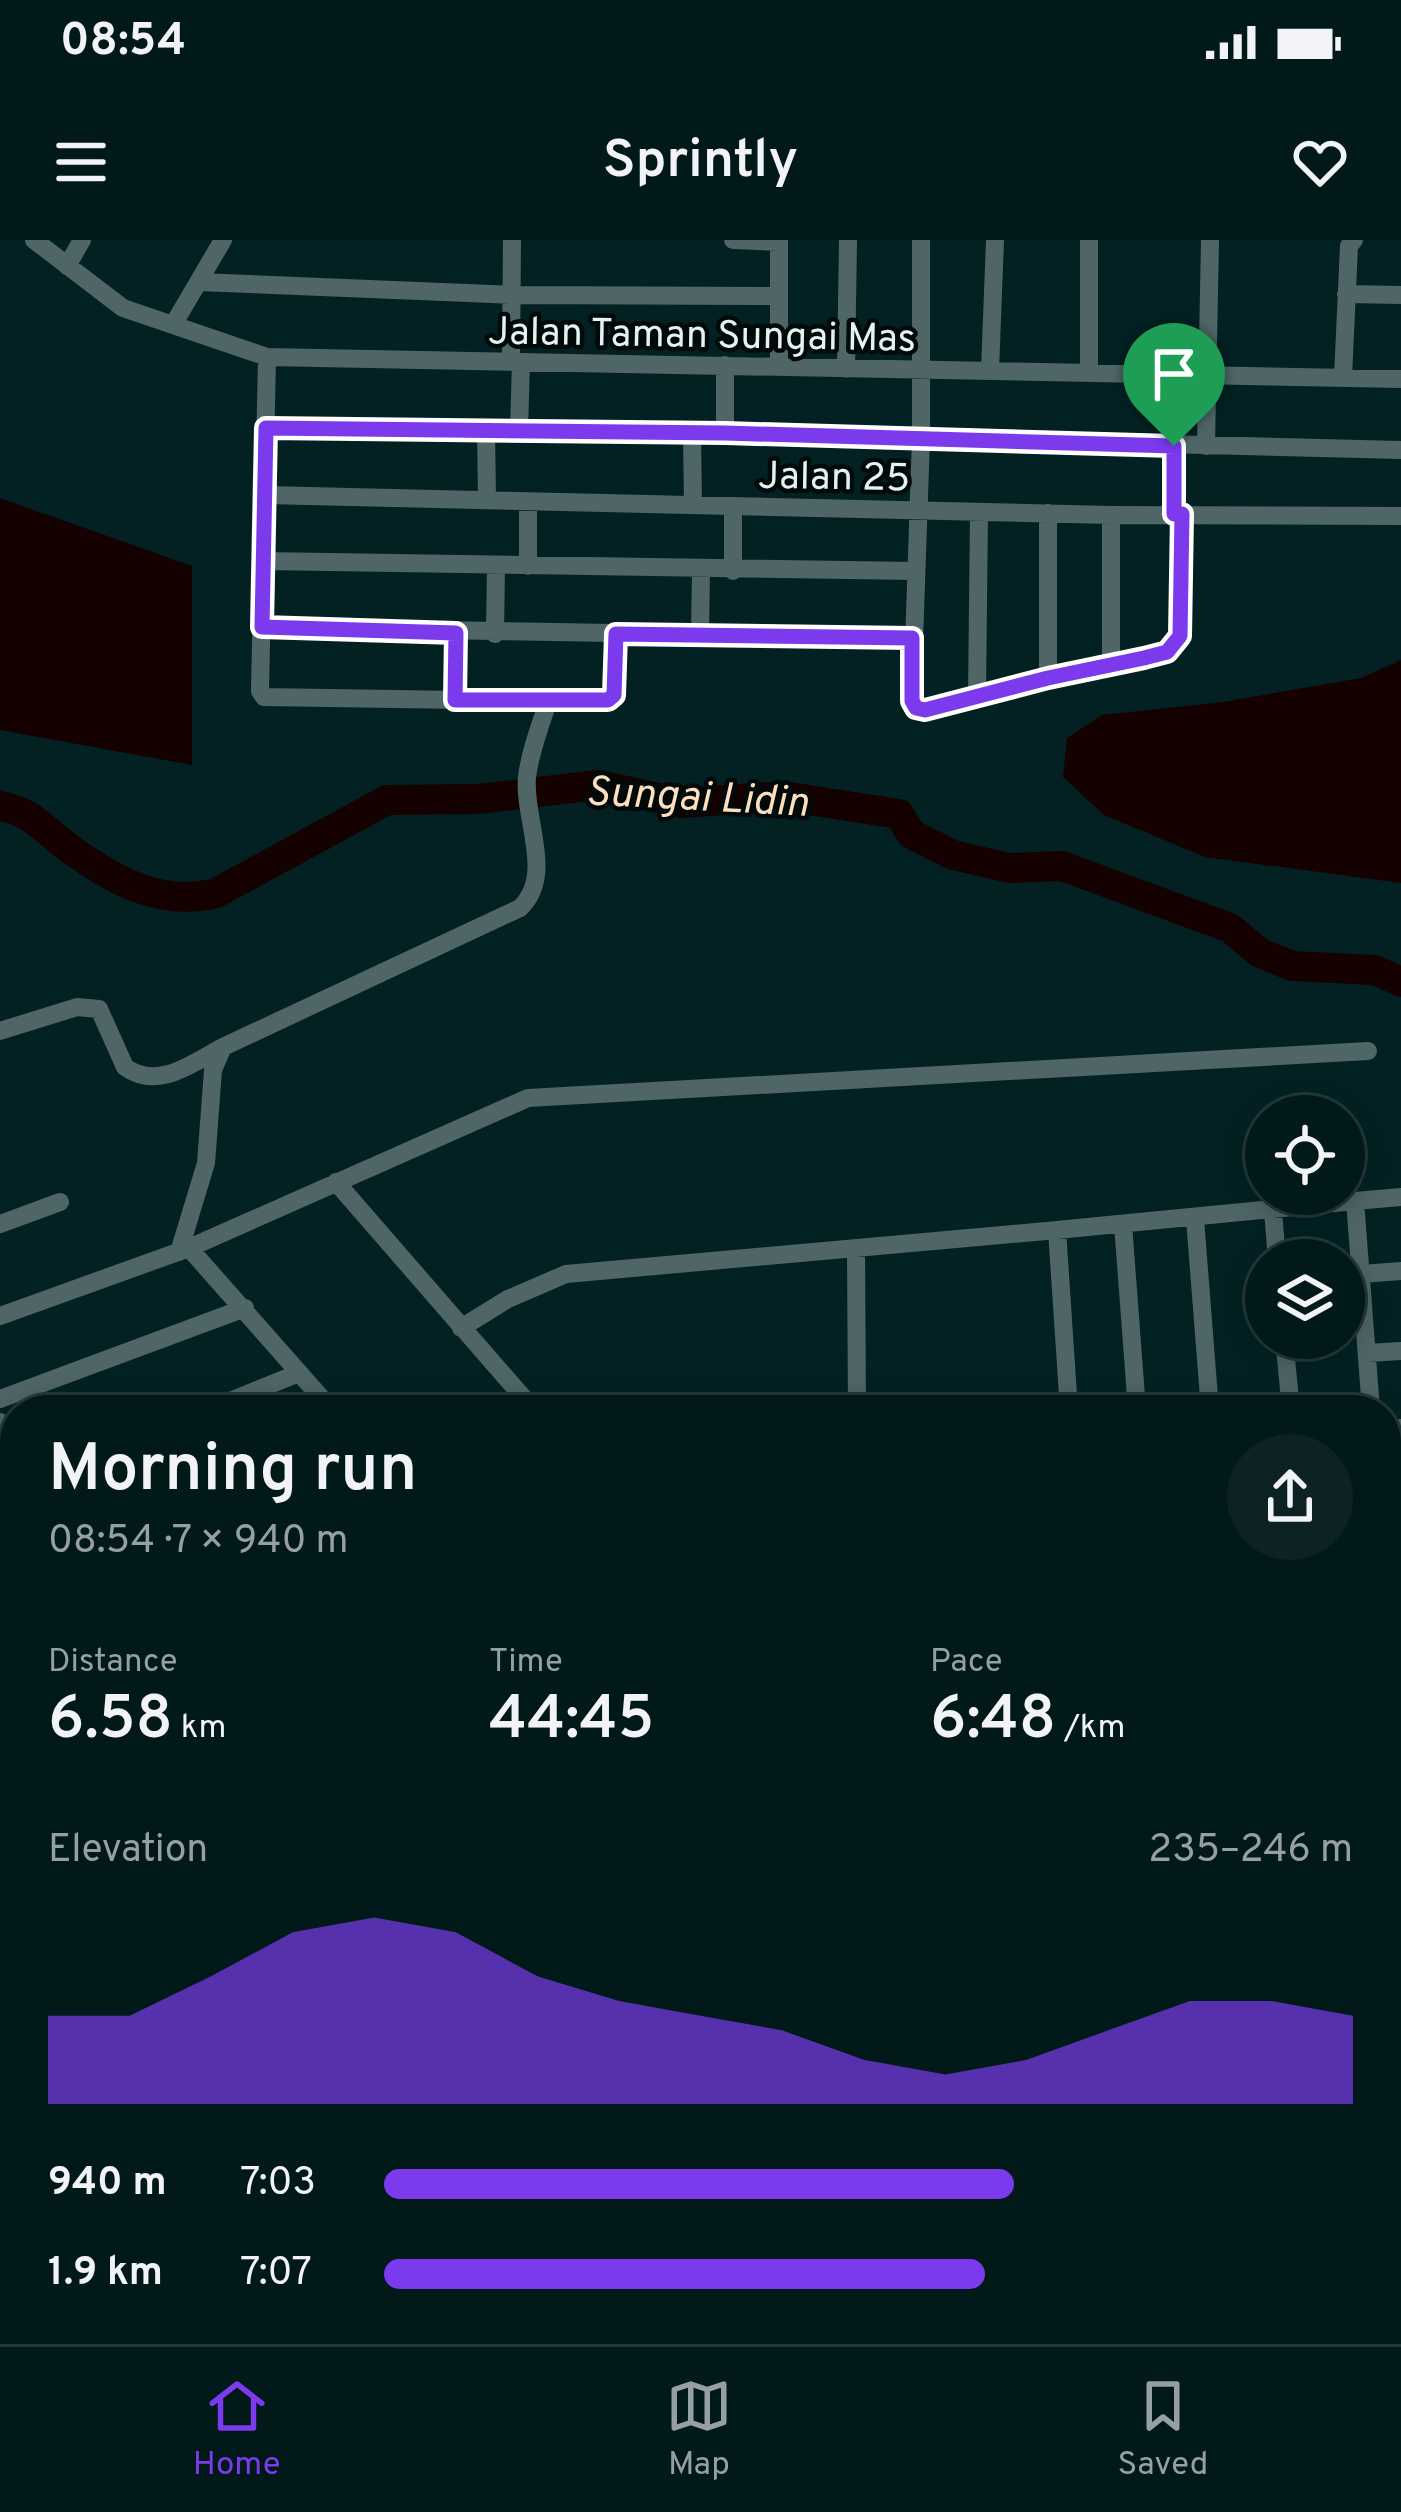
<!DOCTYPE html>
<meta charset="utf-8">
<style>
:root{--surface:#02191a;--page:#0c2223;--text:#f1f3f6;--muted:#96a0a2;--line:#233839;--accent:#7c3aed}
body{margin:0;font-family:Overpass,sans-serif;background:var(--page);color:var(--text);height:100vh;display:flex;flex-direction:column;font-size:45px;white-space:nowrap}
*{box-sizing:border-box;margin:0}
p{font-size:39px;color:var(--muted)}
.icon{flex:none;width:66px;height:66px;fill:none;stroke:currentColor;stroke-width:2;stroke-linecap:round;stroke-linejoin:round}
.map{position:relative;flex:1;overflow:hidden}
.details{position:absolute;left:0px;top:1155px;width:1401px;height:951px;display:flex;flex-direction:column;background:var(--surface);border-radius:48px 48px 0 0;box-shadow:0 6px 30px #0003,0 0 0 3px var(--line)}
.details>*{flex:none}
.controls{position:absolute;left:1245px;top:855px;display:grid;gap:24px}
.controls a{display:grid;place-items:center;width:120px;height:120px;border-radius:50%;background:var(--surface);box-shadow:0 6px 30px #0003,0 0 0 3px var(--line);font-size:60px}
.pin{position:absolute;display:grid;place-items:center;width:102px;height:102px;color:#fff;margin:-123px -51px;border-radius:50% 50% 50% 0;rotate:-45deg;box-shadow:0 0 12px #0007}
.pin .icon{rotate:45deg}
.round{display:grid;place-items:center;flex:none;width:126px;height:126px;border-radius:63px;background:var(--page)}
.summary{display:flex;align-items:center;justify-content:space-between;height:204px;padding:0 48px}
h1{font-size:66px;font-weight:600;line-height:90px}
.figures{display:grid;grid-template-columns:repeat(3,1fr);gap:18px;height:204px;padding:12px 48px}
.figures div{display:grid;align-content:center}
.figures b{font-size:60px;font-weight:600}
.figures small{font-size:33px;font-weight:400}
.figures p{font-size:33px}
.chart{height:336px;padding:24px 48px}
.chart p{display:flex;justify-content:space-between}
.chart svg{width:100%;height:216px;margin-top:12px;fill:var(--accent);opacity:.7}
ul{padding:0 48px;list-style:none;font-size:39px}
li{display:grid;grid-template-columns:192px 144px 1fr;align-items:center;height:90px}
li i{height:30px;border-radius:15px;background:var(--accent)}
.status{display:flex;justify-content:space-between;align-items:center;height:84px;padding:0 60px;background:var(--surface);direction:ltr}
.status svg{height:33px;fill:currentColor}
header{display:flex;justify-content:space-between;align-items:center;height:156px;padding:0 48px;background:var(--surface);font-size:54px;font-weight:600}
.dock{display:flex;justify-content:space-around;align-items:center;height:168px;border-top:3px solid var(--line);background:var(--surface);font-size:33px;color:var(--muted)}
.dock a{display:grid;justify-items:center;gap:6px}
.dock .active{color:var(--accent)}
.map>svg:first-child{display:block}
.built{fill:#002b2e}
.water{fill:#150100}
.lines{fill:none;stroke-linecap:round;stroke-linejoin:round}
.river{stroke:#150100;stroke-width:30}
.minor{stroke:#4f6566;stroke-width:18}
.route-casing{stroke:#fff;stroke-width:24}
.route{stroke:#7c3aed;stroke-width:15}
.labels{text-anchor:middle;stroke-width:9;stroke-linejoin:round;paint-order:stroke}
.street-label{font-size:39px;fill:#e2f3f4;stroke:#010909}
.water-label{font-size:42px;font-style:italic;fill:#fddebf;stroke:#010909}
</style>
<div class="status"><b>08:54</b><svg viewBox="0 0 49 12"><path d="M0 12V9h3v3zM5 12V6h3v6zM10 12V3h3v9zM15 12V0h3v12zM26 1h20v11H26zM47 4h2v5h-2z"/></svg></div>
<header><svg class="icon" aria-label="menu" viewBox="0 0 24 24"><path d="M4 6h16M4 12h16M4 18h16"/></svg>Sprintly<svg class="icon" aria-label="heart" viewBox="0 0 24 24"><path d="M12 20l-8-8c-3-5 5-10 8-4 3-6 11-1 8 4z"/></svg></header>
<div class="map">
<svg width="1401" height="2104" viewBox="0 0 1401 2104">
<rect width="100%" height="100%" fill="#032123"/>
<path class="built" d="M1386,1995L1401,2002V2104H1297L1303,2091H1386Z"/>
<path class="water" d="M0,258L192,326V525L0,490Z
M1401,420V643L1205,617L1104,575L1063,537L1067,498L1102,475L1223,462L1361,438Z"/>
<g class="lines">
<path class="river" d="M0,566C32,571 45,591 70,609C115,641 161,667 216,653L387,560L478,559L598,545L682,563L783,556L899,574L911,594L953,615L1009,628L1062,626L1230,688L1260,713L1292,726L1375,730L1401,742"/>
<path class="minor" d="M34,0L123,68L267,117L1401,139
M733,0L779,2
M779,0V127
M921,0V198L912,461L916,468L925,470L1167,412L1176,405L1181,388L1182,274
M1089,0V133
M67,26L82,0
M199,42L517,55L779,56
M1346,54L1401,55
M173,85L223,0
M267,117L260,451L264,457L596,462L614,455L616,394
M511,122L512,0
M846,129L848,0
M990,131L995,0
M1343,137L1349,6L1354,0
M266,188L725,193L1401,210
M486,190L487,260
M519,190L521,122
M692,193L693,265
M725,193V125
M1206,206L1210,0
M266,255L1111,275L1401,276
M528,262V326
M1048,273V438
M1174,274V206
M264,321L915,331
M733,331V266
M262,387L912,398
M495,394L496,325
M700,395L701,330
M1111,426V275
M977,455L979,272
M455,461L456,393
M0,791L77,767L99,769L125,827C158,851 192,823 223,807
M336,942L534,1170
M1355,961L1401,957
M1273,971L1277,1020
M1195,979L1210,1170
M0,984L60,962
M1123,984L1137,1170
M189,1008L332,1170
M856,1008L857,1170
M179,1012L206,923L213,830L223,807L520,668C555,635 523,579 527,537C530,512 540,486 548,462
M1362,1034L1401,1031
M0,1076L189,1008L528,858L1368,811
M461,1088L508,1059L566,1034L1057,990
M1284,1098L1291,1170
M1368,1113L1401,1111
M0,1159L245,1068
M208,1170L299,1133
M777,1170H779
M1069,1170L1057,990L1355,961L1371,1170
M0,1182L15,1219
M1386,1189L1401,1188
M0,1253L15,1247
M1386,1286L1401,1285
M0,1328L15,1323
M1386,1388L1401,1360
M0,1420L15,1415
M1386,1439L1401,1446
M0,1495L15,1490
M1386,1577L1401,1550
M0,1582L15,1624
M0,1660L15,1655
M1386,1692L1401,1663
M0,1747L15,1741
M0,1821L15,1816
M1386,1831L1401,1802
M0,1842L15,1855
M0,1952L15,1967
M1386,2009L1401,2015
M0,2070L15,2079
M585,2091L602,2104
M1051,2091L1082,2104
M172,2104L215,2091
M774,2104L780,2091
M853,2104L859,2091
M948,2104L953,2091
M1023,2104L1029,2091
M1114,2104L1120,2091
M1174,2104L1180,2091
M1198,2104L1203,2091
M1317,2104L1323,2091"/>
</g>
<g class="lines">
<defs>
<path id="route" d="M266,188L725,193L1174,206V274H1182L1180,396L1167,412L1144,418L1048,438L925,470L916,468L912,461V398L616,394L614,455L608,460H455L456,393L262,387Z"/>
</defs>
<use href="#route" class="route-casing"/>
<use href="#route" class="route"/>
</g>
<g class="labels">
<g class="street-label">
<text transform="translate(702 93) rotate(1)" y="14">Jalan Taman Sungai Mas</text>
<text transform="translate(834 235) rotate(1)" y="14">Jalan 25</text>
</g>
<g class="water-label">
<text transform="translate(697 555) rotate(3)" y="15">Sungai Lidin</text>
</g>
</g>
</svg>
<div class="controls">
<a><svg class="icon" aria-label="locate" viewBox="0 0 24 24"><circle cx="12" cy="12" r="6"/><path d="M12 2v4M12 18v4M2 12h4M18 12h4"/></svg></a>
<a><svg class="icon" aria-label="layers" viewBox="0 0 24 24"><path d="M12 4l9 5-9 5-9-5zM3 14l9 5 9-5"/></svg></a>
</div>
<div class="pin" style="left:1174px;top:206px;background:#1e9e55"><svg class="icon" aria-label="arrive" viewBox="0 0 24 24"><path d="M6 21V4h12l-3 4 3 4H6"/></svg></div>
<section class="details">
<div class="summary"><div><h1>Morning run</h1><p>08:54 · 7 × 940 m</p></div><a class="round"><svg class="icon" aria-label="share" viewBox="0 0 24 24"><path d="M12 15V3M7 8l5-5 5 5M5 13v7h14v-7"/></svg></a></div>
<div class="figures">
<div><p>Distance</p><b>6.58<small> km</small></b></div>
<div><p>Time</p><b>44:45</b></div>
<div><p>Pace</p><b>6:48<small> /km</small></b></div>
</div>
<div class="chart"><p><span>Elevation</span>235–246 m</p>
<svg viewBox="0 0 160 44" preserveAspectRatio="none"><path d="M0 44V26L10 26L20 18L30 9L40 6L50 9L60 18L70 23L80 26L90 29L100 35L110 38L120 35L130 29L140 23L150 23L160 26V44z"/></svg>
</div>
<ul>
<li><b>940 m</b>7:03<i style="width:65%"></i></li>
<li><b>1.9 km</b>7:07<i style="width:62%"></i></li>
</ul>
</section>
</div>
<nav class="dock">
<a class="active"><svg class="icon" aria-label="home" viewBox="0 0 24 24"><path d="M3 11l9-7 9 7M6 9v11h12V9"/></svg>Home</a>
<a><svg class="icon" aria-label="map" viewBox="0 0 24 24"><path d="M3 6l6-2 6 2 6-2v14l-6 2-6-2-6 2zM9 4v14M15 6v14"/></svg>Map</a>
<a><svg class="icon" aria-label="saved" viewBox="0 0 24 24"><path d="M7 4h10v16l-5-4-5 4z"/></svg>Saved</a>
</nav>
